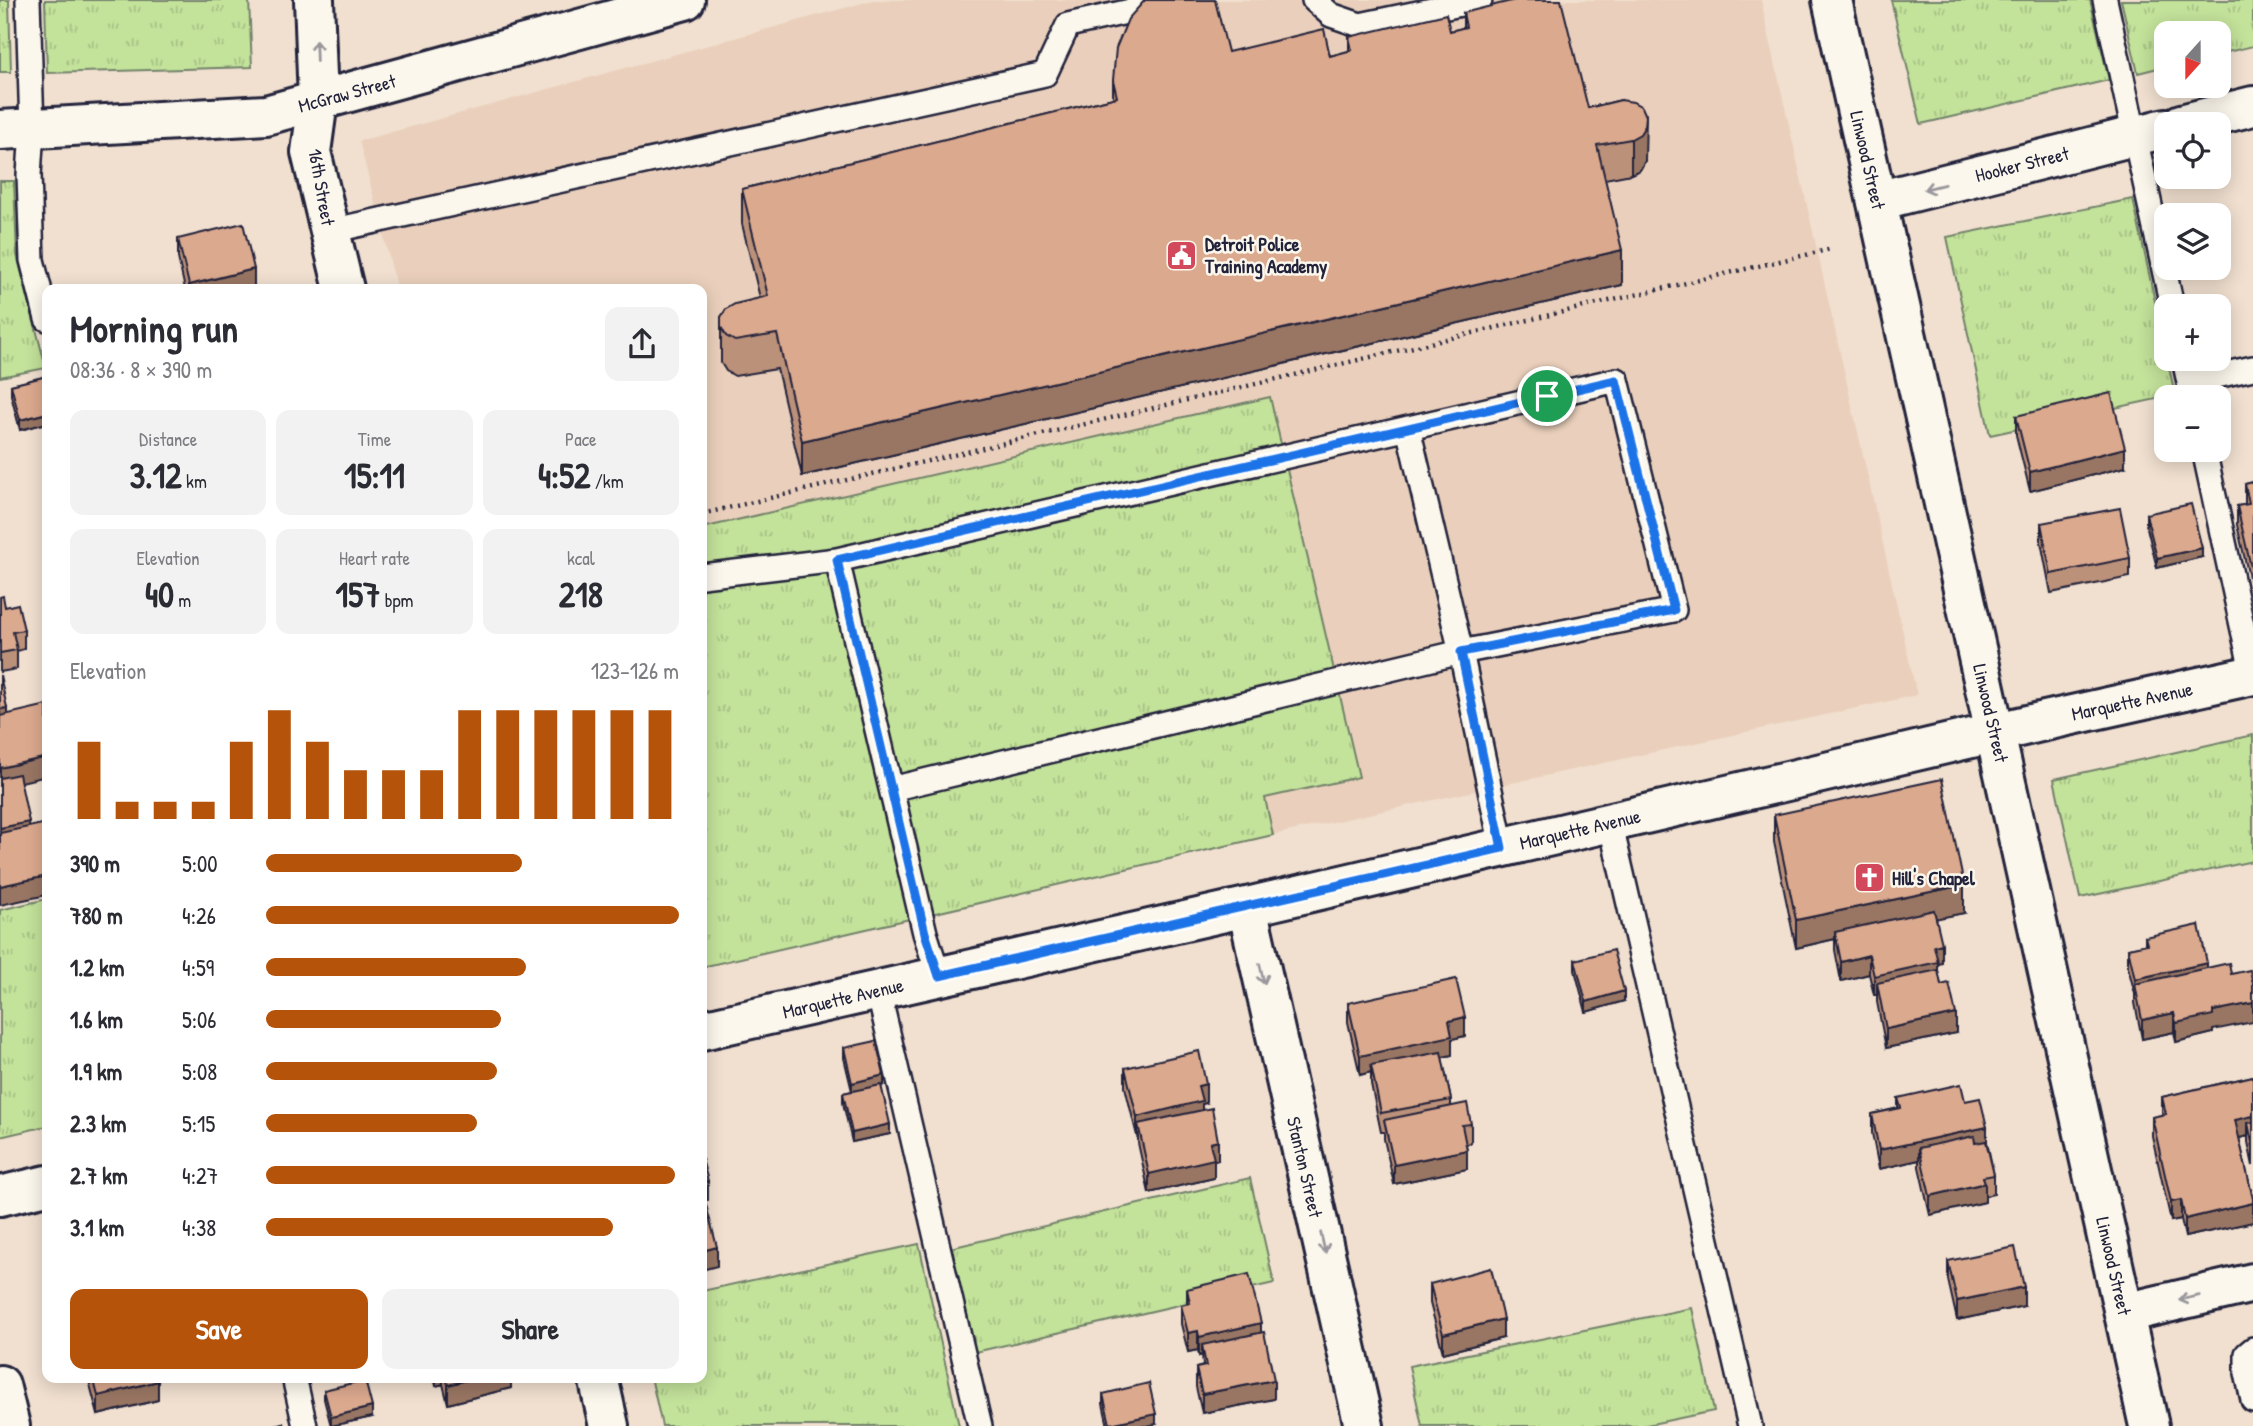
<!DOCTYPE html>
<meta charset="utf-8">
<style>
:root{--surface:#fff;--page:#f2f2f3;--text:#2b2b33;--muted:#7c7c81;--accent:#b45309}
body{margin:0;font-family:"Patrick Hand",sans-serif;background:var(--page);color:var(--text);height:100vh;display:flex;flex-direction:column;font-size:26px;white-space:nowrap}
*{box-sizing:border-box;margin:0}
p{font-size:23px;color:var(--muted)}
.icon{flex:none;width:38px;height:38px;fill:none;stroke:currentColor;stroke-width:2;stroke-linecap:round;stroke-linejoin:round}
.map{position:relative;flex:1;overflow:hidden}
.details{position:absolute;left:42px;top:284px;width:665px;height:1099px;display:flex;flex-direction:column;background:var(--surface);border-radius:14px;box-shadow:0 4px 18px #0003}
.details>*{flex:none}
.needle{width:46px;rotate:201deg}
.buttons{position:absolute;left:2154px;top:21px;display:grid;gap:14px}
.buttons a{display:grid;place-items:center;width:77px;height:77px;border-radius:14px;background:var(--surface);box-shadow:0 4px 18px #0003;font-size:35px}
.pin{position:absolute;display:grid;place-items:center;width:60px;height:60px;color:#fff;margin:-30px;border:4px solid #fff;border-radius:50%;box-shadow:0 2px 7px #0007}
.round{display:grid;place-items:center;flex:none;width:74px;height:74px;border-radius:14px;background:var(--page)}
.head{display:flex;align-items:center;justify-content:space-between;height:119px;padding:0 28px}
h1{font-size:38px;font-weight:700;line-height:52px}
.stats{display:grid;grid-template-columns:repeat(3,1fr);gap:10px;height:119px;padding:7px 28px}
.stats div{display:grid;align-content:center;border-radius:14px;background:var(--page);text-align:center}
.stats b{font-size:35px;font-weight:700}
.stats small{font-size:19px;font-weight:400}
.stats p{font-size:19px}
.chart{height:196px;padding:14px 28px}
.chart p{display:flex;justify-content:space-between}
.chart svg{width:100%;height:126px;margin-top:7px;stroke:var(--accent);stroke-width:6}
.button{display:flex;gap:14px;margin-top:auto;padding:14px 28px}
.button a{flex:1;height:80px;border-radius:14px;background:var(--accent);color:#fff;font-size:28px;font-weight:700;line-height:80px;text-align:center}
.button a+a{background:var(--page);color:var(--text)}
ul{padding:0 28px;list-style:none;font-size:23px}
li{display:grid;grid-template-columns:112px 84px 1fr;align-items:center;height:52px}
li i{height:18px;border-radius:9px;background:var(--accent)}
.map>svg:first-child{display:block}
.built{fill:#ead0bc}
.grass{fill:url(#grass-tufts);stroke:#72826a;stroke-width:2}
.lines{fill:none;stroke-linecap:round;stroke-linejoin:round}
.lane-casing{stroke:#22223b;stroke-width:28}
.street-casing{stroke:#22223b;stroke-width:44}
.secondary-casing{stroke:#22223b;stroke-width:44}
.path{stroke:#22223b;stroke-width:4.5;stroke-dasharray:2 5;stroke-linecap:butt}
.lane{stroke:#fbf7ec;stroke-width:23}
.street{stroke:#fbf7ec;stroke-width:38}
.secondary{stroke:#fbf7ec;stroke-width:38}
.wall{fill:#bc917a;stroke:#22223b;stroke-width:2}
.shaded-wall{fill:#997663;stroke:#22223b;stroke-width:2}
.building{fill:#dba98e;stroke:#22223b;stroke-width:2}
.oneway{stroke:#99979c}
.route-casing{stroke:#fff;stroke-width:14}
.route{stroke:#1a73e8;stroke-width:9}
.labels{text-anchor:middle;stroke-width:5;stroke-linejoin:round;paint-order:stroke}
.street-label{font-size:19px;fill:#22223b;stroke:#fbf7ec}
.poi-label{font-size:19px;font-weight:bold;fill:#22223b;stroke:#fbf7ec;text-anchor:start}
</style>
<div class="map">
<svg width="2253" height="1426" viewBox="0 0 2253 1426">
<defs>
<pattern id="grass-tufts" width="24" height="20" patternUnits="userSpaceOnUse" patternTransform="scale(1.75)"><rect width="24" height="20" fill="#c3e29a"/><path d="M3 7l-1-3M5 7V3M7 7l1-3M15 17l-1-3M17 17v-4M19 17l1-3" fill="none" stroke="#a7c286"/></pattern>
</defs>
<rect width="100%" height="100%" fill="#f1e0d0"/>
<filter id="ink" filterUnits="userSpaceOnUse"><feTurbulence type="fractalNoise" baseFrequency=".0143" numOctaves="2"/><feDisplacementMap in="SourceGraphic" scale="14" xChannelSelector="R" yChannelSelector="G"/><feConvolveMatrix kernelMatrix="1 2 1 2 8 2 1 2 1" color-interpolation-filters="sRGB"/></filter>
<g filter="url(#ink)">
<path class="built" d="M873,0H1761L1917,695L1273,835L702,967V289H397L359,141Z"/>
<path class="grass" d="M0,0H9L11,72H0Z
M45,0H249L252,67L47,73Z
M1891,0H2090L2109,80L1921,124Z
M2121,0H2253V46L2219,54V33H2166V66L2138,73Z
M0,181H14L17,255L46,368L0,377Z
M2133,199L2175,395L1990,435L1947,237Z
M1270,397L1359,777L1265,798L1273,835L702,967V528Z
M2253,735V861L2080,898L2054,779Z
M47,899V1126L0,1137V910Z
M1250,1178L1274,1283L975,1352L950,1248Z
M919,1244L959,1426H662L651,1377H702V1291Z
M1692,1308L1714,1411L1642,1426H1422L1409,1366Z"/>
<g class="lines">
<defs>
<path id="lane" d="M28,0L32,129L29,175L32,260L47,319
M1314,0L1331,15L1360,25L1480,0
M2105,0L2172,306
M330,231L1045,74L1068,25L1180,0
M2184,359L2192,397
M2189,382L2253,368
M2204,450L2253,676
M837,560L925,933L939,977
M702,576L837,560L1617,380L1674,610L1461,652L1408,428
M891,789L1461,652L1502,847
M1610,822L1750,1426
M878,990L980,1426
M2253,1349L2247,1354V1373L2253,1400
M294,1377L305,1426"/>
<path id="street" d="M314,0L318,101L311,152L344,289
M2181,124L2253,106
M1877,201L2166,128
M1247,907L1364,1426
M702,1030L1247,907L2036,723L2253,675
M0,1196L47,1185
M2124,1313L2253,1283
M598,1377L609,1426
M0,1385L10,1426"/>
<path id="secondary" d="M1832,0L2149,1426
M0,130L266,115L685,0"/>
</defs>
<use href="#lane" class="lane-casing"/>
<use href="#street" class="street-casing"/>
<use href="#secondary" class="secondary-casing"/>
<path class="path" d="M702,514L1831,249"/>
<use href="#lane" class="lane"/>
<use href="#street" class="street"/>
<use href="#secondary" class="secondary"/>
</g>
<path class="wall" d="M1463,13L1588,108L1621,100L1645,161L1640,170L1631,174L1605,179L1622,285L802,476L777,369L735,376L726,371L721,363V317L760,298L742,224V189L1113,98V80L1228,52L1330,56L1349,51V37L1450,31L1463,28Z
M178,239L254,288L185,289L178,258Z
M47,376V423L20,430L11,395V385Z
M2016,416L2125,467L2030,491L2016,435Z
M2253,482V585L2251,586L2237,525V506L2245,505V484Z
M2146,514L2202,557L2157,568L2146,524Z
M2041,523L2130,558V577L2051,593L2041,542Z
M0,597L5,607L24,630V649L17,651V669L0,672Z
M1774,815L1964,913L1936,918L1942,963L1938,964V972L1941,985L1956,1033L1886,1048L1877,1002V995H1874L1869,974L1841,981L1835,950V939L1796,948L1774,842Z
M2145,937L2207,968L2213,1033L2176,1042L2174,1032L2142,1039L2135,1003V994L2128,967V948L2145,945Z
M1575,960L1624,1001L1586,1012L1575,970Z
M1348,1003L1465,1036L1452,1039V1055L1442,1057L1451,1100V1106L1471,1124V1143L1466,1144L1467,1169L1394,1184L1384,1139V1132H1381L1371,1084V1072L1360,1075L1348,1022Z
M844,1048L884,1085L881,1086L890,1134L852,1142L843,1103V1093L852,1091L844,1058Z
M1125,1068L1206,1103L1202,1104V1110L1218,1160L1214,1161V1178L1149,1193L1138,1143V1135L1137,1136L1125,1087Z
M2253,1076V1166L2248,1142V1136L2239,1138L2253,1199V1222L2185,1237L2181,1219L2171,1221L2152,1136V1117L2162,1115V1097Z
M1898,1098L1965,1101L1987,1142L1994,1175V1194L1985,1196V1202L1930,1215L1919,1167V1160L1879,1169L1872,1133V1114L1898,1108Z
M1948,1261L2024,1306L1957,1320L1948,1280Z
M1430,1284L1503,1338L1443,1353L1430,1303Z
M1187,1289L1261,1333L1274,1399L1202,1413L1196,1387V1368L1203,1366L1202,1355L1199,1356L1198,1350L1188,1352L1181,1324V1305L1187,1304Z
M88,1377H157L158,1400L98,1415Z
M434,1377H511V1388L448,1404L443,1384L436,1386Z
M324,1390L372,1417L331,1426L324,1399Z
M1103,1394L1156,1424L1147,1426H1108L1103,1404Z"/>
<path class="shaded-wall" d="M1646,116L1645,161L1640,170L1631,174V139Z
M1622,250V285L802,476V441Z
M254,269V288L189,289V285Z
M47,413V423L20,430V420Z
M2125,448V467L2030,491V472Z
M2202,548V557L2157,568V558Z
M7,708V727L0,728V709Z
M47,757V776L0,787V768Z
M29,822V841L0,847V828Z
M47,876V895L0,905V886Z
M1964,885V913L1837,939L1835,932V939L1796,948V920Z
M1942,944V963L1938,964V981L1877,983V995H1874V976L1934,946Z
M1869,955V974L1841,981V962Z
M2207,963V982L2135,987V979Z
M1624,991V1001L1586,1012V1002Z
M2253,1003V1022L2213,1030V1033L2176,1042V1023L2213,1011Z
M2174,1013V1032L2142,1039V1020Z
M1956,1014V1033L1886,1048V1029Z
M1465,1017V1036L1452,1039V1055L1372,1072L1371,1065V1072L1360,1075V1056L1449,1021Z
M884,1075V1085L852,1092V1083Z
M1206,1084V1103L1202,1104V1120L1138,1124L1137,1136V1117L1198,1086Z
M2253,1116V1135L2248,1123V1136L2235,1139V1120Z
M890,1124V1134L852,1142V1133Z
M1987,1127V1145L1919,1148V1160L1879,1169V1150Z
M1218,1141V1160L1214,1161V1178L1149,1193V1174L1210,1143Z
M1467,1150V1169L1394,1184V1165Z
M708,1181V1200L702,1201V1182Z
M1985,1183V1202L1930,1215V1196Z
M2181,1200V1219L2171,1221V1202Z
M2253,1203V1222L2185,1237V1219Z
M717,1247V1266L702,1270V1251Z
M2024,1287V1306L1957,1320V1301Z
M1503,1319V1338L1443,1353V1334Z
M1261,1323V1342L1202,1345V1355L1199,1356V1337Z
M1198,1331V1350L1188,1352V1333Z
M436,1377H443V1384L436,1386Z
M478,1377H511V1388L448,1404V1385Z
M1274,1380V1399L1202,1413V1394Z
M158,1381V1400L98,1415V1396Z
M372,1407V1417L331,1426V1417Z
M1156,1414V1424L1147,1426H1110V1424Z"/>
<path class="building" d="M1145,0H1215L1228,52L1324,29L1330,56L1352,50L1349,37L1446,14L1450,31L1466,27L1463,13L1515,0H1561L1588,108L1621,100L1633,102L1642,107L1646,116L1645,126L1640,134L1631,139L1597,145L1622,250L802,441L777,334L735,341L726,336L721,327V317L726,309L735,304L768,296L742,189L1117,97L1113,80L1116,48L1128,19Z
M243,223L254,269L189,285L178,239Z
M47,376V413L20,420L11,385Z
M2111,393L2125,448L2030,472L2016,416Z
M2253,482V566L2251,567L2237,506L2249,504L2245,484Z
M2191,504L2202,548L2157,558L2146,514Z
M2120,508L2130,558L2051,574L2041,523Z
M3,596L5,607L18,604L24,630L13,632L17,650L0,653V597Z
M0,675L7,708L0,709Z
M47,705V757L0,768V716Z
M19,774L29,822L0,828V778Z
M1942,779L1964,885L1796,920L1774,815Z
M47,823V876L0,886V833Z
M1934,910L1942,944L1934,946L1938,962L1874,976L1869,955L1841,962L1835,932Z
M2199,925L2207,963L2135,979L2128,948L2147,944L2145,937Z
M1613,950L1624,991L1586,1002L1575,960Z
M2229,963L2231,974L2250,970L2253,984V1003L2213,1011V1015L2176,1023L2174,1013L2142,1020L2135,984Z
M1938,970L1941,985L1949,983L1956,1014L1886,1029L1877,983Z
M1456,979L1465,1017L1449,1021L1452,1036L1360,1056L1348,1003Z
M876,1041L884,1075L852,1083L844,1048Z
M1199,1051L1206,1084L1198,1086L1202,1101L1137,1117L1125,1068Z
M1441,1052L1451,1100L1381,1113L1371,1065Z
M2253,1076V1116L2235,1120L2253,1199V1203L2185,1219L2181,1200L2171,1202L2152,1117L2166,1114L2162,1097Z
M1961,1084L1965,1101L1980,1098L1987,1127L1879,1150L1872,1114L1901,1108L1898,1098Z
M881,1085L890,1124L852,1133L843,1093Z
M1467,1103L1471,1124L1462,1125L1467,1150L1394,1165L1384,1120Z
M1212,1108L1218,1141L1210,1143L1214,1159L1149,1174L1138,1124Z
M2253,1122V1147L2248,1123Z
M1974,1136L1975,1143L1986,1141L1994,1175L1983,1177L1985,1183L1930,1196L1919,1148Z
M702,1159L708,1181L702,1182Z
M704,1197L717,1247L702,1251V1198Z
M2015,1247L2024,1287L1957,1301L1948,1261Z
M1491,1268L1503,1319L1443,1334L1430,1284Z
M1249,1274L1261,1323L1199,1337L1198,1331L1188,1333L1181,1305L1190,1303L1187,1289Z
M1264,1332L1274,1380L1202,1394L1196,1368L1206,1366L1202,1345Z
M93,1377H157L158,1381L98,1396Z
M446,1377H478L448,1385Z
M365,1380L372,1407L331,1417L324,1390Z
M1149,1383L1156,1414L1110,1424L1103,1394Z
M283,1423L284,1426H270Z"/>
<defs><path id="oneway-shaft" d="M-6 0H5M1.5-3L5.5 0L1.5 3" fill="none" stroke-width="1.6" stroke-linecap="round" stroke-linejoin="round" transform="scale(1.75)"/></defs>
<g class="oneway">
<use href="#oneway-shaft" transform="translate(316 51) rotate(-92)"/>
<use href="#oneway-shaft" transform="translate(1934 187) rotate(166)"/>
<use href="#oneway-shaft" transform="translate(1262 974) rotate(77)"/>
<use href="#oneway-shaft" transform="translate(1323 1243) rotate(77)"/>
<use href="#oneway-shaft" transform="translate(2189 1298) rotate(167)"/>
</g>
</g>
<g class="lines" filter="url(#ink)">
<defs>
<path id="route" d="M1616,380L1674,610L1461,652L1502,848L939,976L925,933L837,560Z"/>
</defs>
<use href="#route" class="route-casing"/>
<use href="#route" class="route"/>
</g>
<defs>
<symbol id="civic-square" viewBox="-11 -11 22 22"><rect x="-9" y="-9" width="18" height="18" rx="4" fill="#d1495b" stroke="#fbf7ec"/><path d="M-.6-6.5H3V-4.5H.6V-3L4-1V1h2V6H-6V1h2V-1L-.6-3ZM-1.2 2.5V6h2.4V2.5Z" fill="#fff"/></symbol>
<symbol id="church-square" viewBox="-11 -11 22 22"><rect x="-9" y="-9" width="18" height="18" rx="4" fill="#d1495b" stroke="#fbf7ec"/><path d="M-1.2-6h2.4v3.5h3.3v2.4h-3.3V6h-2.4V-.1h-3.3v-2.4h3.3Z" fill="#fff"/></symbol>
</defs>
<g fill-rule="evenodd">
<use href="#civic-square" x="1164" y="238" width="35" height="35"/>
<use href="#church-square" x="1852" y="860" width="35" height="35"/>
</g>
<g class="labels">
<g class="street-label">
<text transform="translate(347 93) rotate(-15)" y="7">McGraw Street</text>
<text transform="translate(1868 160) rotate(77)" y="7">Linwood Street</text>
<text transform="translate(2022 164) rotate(-14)" y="7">Hooker Street</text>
<text transform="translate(322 187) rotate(80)" y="7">16th Street</text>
<text transform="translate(2132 701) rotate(-12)" y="7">Marquette Avenue</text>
<text transform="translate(1991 713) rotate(77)" y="7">Linwood Street</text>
<text transform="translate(1580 829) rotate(-13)" y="7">Marquette Avenue</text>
<text transform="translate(843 998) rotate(-13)" y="7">Marquette Avenue</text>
<text transform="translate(1305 1167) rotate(77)" y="7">Stanton Street</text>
<text transform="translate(2114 1266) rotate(77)" y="7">Linwood Street</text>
</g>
<g class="poi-label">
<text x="1205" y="251">Detroit Police<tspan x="1205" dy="22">Training Academy</tspan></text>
<text x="1892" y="885">Hill's Chapel</text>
</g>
</g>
</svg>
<div class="buttons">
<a><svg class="needle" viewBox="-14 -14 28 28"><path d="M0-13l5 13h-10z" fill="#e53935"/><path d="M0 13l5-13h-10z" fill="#7c7c81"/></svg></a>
<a><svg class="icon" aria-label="locate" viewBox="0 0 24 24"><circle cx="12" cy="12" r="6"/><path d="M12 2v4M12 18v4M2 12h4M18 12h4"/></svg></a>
<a><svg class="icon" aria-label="layers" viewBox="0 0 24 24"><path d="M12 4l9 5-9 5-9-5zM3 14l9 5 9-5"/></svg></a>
<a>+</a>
<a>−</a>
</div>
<div class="pin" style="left:1547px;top:396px;background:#1e9e55"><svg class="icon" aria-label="arrive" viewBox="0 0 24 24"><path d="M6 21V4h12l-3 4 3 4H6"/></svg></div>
<section class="details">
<div class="head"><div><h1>Morning run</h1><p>08:36 · 8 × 390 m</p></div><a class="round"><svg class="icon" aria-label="share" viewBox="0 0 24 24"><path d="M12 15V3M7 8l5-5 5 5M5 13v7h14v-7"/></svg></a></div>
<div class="stats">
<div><p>Distance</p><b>3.12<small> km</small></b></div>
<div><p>Time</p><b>15:11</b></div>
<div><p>Pace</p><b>4:52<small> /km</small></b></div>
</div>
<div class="stats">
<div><p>Elevation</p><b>40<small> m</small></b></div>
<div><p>Heart rate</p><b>157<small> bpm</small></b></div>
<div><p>kcal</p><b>218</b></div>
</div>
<div class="chart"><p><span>Elevation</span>123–126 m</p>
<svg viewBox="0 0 160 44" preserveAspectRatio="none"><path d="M5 44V17M15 44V38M25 44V38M35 44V38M45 44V17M55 44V6M65 44V17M75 44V27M85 44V27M95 44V27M105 44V6M115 44V6M125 44V6M135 44V6M145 44V6M155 44V6"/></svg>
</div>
<ul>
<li><b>390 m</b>5:00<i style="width:62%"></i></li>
<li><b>780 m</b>4:26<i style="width:100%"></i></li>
<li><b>1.2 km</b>4:59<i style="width:63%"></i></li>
<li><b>1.6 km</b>5:06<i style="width:57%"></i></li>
<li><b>1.9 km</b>5:08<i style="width:56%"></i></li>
<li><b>2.3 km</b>5:15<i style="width:51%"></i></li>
<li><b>2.7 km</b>4:27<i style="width:99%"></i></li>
<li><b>3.1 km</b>4:38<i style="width:84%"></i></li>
</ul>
<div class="button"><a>Save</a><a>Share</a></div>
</section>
</div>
